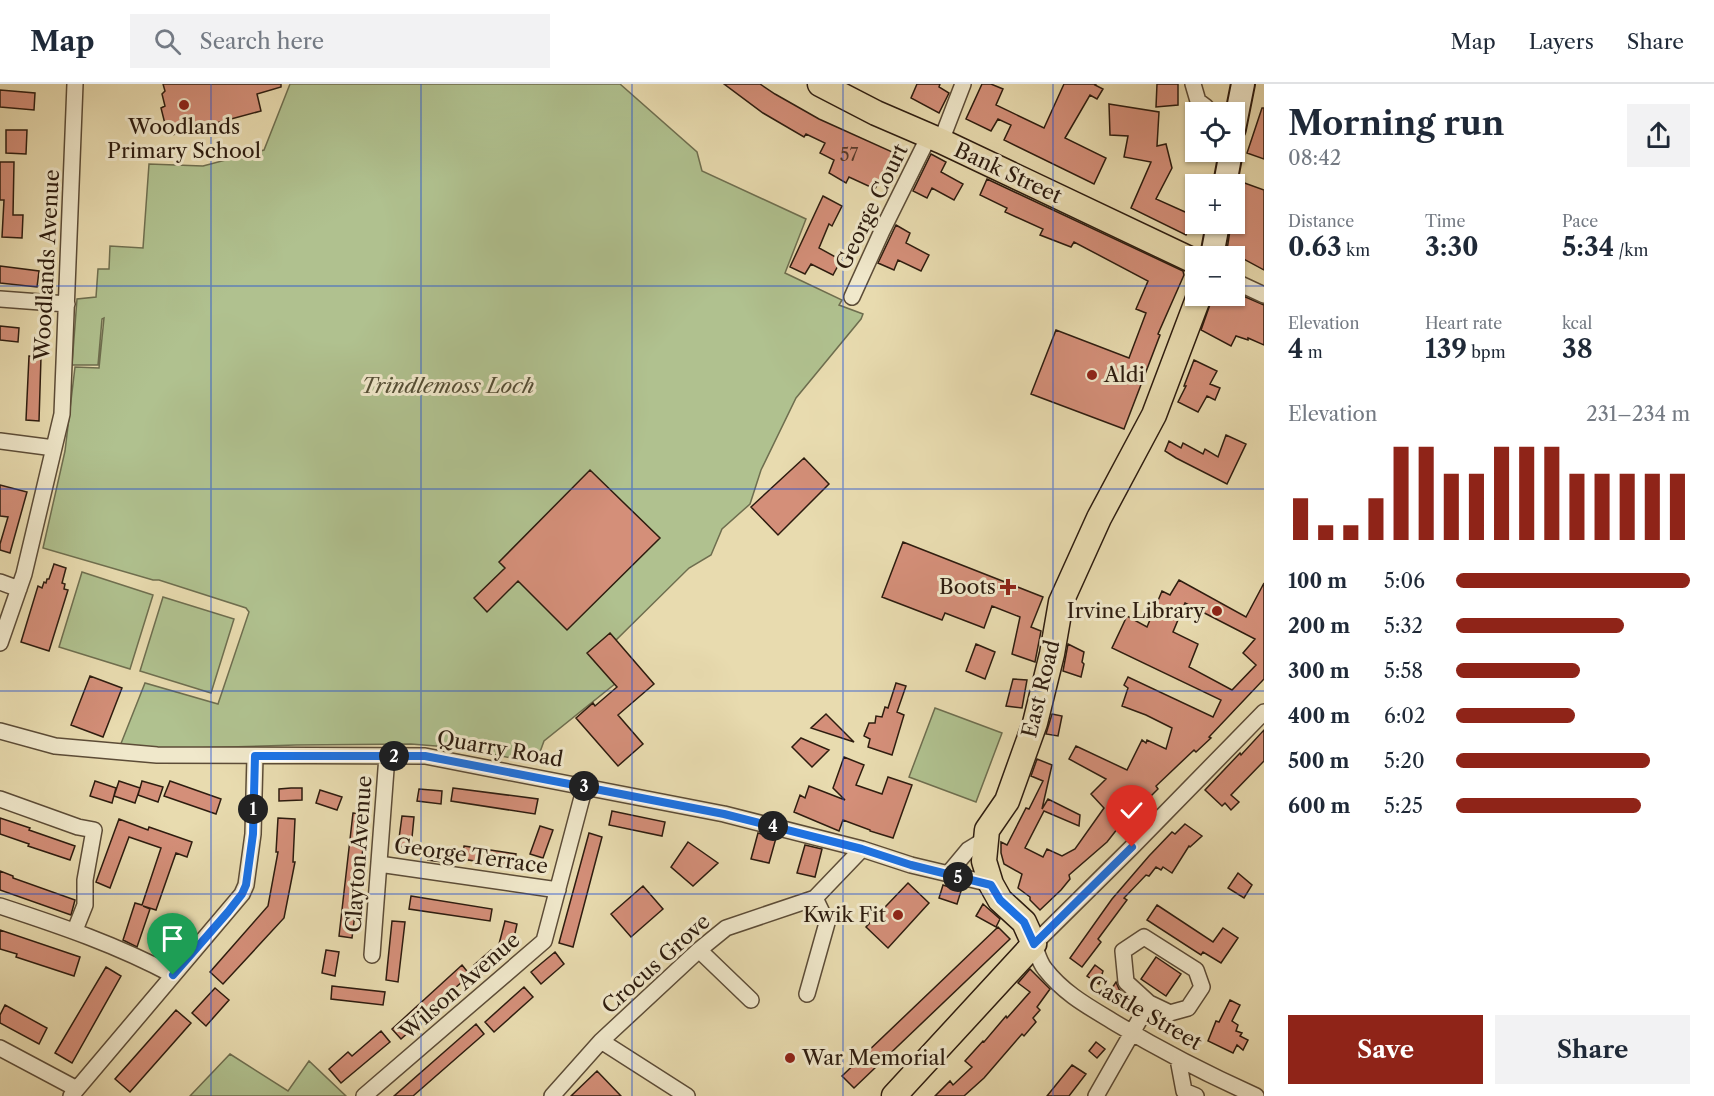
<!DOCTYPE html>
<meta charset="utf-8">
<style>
:root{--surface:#fff;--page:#f2f2f3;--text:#1f2937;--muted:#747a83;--line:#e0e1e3;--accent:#8f2418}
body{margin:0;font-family:"Libre Caslon Text",serif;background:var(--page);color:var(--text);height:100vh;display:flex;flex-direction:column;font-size:22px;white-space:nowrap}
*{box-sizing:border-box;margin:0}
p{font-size:20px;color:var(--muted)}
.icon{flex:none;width:33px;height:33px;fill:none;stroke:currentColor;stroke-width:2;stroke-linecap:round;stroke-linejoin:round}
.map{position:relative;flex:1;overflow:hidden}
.panel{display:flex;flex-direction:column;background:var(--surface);width:450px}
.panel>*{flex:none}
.buttons{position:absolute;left:1185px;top:18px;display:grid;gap:12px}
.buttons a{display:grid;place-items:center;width:60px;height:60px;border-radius:0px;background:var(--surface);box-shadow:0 2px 4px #0004;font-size:30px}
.pin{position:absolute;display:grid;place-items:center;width:51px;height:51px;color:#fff;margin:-62px -26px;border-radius:50% 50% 50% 0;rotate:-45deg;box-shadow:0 0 6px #0007}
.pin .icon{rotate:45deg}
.km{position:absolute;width:30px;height:30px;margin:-15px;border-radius:50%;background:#222;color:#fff;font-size:16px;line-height:30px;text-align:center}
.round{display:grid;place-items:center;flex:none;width:63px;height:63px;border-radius:0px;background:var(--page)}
.overview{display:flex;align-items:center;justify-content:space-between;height:102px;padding:0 24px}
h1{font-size:33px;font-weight:800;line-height:45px}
.stats{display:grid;grid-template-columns:repeat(3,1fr);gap:9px;height:102px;padding:6px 24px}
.stats div{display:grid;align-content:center}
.stats b{font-size:26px;font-weight:800}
.stats small{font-size:16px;font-weight:400}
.stats p{font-size:16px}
.chart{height:168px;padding:12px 24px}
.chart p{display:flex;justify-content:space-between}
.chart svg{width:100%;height:108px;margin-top:6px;stroke:var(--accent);stroke-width:6}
.button{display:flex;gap:12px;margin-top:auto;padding:12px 24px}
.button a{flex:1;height:69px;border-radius:0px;background:var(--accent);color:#fff;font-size:24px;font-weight:800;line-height:69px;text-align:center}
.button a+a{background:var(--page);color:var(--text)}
ul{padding:0 24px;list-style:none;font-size:20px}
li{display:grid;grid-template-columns:96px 72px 1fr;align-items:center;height:45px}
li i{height:15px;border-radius:8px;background:var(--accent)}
header{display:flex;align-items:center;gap:36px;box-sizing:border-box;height:84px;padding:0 30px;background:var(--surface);border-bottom:2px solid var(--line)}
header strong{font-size:28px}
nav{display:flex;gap:33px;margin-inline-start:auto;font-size:21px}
.search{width:420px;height:54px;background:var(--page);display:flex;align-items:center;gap:15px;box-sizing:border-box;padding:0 21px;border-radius:0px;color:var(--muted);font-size:22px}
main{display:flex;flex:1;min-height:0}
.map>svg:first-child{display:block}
.green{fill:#b0c18f;stroke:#6e6e4f;stroke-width:1.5}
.building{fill:#d48f79;stroke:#2d1c0f;stroke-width:1.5;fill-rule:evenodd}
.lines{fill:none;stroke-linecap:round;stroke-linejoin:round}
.minor-casing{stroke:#5c4c37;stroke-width:18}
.secondary-casing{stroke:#2d1c0f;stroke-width:26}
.primary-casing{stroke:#2d1c0f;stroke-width:27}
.minor{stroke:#f0e8cb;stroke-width:15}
.secondary{stroke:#f0e8cb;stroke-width:22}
.primary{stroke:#e8dbaf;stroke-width:24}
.route-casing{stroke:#fff;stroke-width:12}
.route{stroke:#1a73e8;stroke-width:8}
.grid{fill:none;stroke:#1d4ed8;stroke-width:1.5;stroke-opacity:0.55}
.poi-dot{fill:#8f2418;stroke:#f0e8cb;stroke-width:2}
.labels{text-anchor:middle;stroke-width:6;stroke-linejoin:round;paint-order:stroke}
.number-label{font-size:18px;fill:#57392a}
.poi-label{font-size:21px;fill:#2d1c0f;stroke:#f0e8cb;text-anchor:end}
.street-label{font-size:21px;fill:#2d1c0f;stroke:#f0e8cb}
.park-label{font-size:21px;font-style:italic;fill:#544e35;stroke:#f0e8cb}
</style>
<header>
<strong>Map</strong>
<div class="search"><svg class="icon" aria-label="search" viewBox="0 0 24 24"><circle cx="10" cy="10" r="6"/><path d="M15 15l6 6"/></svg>Search here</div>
<nav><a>Map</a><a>Layers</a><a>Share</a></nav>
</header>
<main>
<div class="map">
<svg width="1264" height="1012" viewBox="0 0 1264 1012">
<rect width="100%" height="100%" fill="#e8dbaf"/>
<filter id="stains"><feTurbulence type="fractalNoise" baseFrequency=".00333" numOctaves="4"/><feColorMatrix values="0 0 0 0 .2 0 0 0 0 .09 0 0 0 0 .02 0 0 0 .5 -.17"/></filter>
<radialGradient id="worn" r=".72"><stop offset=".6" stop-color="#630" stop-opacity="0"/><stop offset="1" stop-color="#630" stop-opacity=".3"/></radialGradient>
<path class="green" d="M290,0H620L697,68L702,87L806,135L785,189L842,216L839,221L863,230L861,235L796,314L761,386L750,420L722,445L711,471L689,484L608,564L621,595L544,657L536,679L461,664L411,660L296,661L157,665L120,662L145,599L218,620L249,528L246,524L159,496H153L43,464L65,367L75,283L99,284L104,234L102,235L98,281H72L77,215L96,213L98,185H109L110,162L143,164L149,80L203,82L264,66Z
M82,488L153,511L130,585L59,563Z
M163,513L234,535L211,609L140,587Z
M935,624L1002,649L976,718L909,693Z
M230,970L288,1007L309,977L346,1012H190Z"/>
<path class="building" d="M163,0H281V3L257,10L261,27L168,52L161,24L165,22L162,10L165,7Z
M724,0H760L775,10L819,35L899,71L890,90L884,88L875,105L849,93L846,99L829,89L834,76L820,69L825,59L806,50L804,53L763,29Z
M917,0H940L939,3L949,9L939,29L911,14Z
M982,0H991L1003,5L996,21L1044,44L1064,0H1096L1095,1L1103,5L1097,15L1090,11L1065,54L1106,74L1094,100L1004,56L1011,41L998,35L991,47L966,35Z
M1157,0H1178V21L1156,23Z
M0,6L35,9L34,26L0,23Z
M1109,20L1159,28L1157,62L1166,60L1172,84L1156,115L1194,132L1186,151L1131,124L1151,78L1124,73L1128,52L1110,51Z
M1262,24H1264V75L1247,69Z
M6,46H27L26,70L6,69Z
M931,70L946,78L941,88L963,100L954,116L932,104L927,114L913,107Z
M0,78H14L13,131H23L22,154L2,153L4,116H0Z
M987,95L1183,187L1184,191L1158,250L1160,251L1124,345L1031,310L1056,246L1129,274L1146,229L1136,225L1148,197L1074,158L1071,163L1040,151L1043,145L1005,128L1007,124L980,111Z
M1239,97L1264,106V186L1227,166L1231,140H1234V116Z
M823,112L842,122L832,142L829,140L819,164L841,176L833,191L811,180L805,190L790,183Z
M896,141L910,149L906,159L929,171L921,187L898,176L894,186L878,179Z
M0,182L39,187L37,203L0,199Z
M1234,208L1264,221V261L1248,254V256L1236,252L1231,262L1201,246L1213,212H1234Z
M0,242L19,244L18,258L0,256Z
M29,272L41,273L39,337L26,336Z
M1194,276L1217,287L1210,300L1220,304L1215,316L1207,312L1198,328L1178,318L1186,302H1184Z
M1226,351L1246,360L1227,400L1176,374L1165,367L1169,357L1181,364L1183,359L1203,370L1205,365L1218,373Z
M804,374L829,400L778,451L751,423Z
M590,386L660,454L567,546L518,497L487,528L474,514L505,484L499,478Z
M0,401L27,408L10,469L0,466V460L8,433L0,432Z
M903,458L1043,513L1031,543L1041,547L1035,578L1012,570L1020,533L992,522L984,544L945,529L942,536L882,513Z
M54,480L66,484L62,499L65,500L64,505L68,506L49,567L21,558L38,502L42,504L44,498L46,499L47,495H49Z
M1179,496L1246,533L1264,499V595L1209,653L1211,654L1196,668L1194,666L1156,702L1158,705L1142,721L1143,722L1120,746L1118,744L1107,758L1069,791L1070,795L1061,806L1040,826L1030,816V813L1018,804L1022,790L1004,780L1001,769V758L1007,761L1026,724L1029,725L1043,697L1031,692L1037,675L1052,681L1042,725L1048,715L1080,731L1079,742L1044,727L1025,764L1043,773L1047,765L1062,772L1075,765L1104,724L1091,710L1106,695L1069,675L1076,662L1127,686L1142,656L1146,659L1147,656L1166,665L1172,644L1146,631L1122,622L1128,604L1124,601L1128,593L1213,633L1221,616L1112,564L1127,532L1147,543L1162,507L1170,511ZM1185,519L1255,555L1243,569L1256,581L1232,606L1189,583L1198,560L1173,548Z
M610,549L654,600L618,631L643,660L618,682L576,634L593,619L595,622L617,603L587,569Z
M976,560L995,568L985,595L966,587Z
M1068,560L1084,568L1082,578L1084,580L1081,593L1063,587Z
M90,592L122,604L103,653L71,641Z
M1013,595L1027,596L1022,624L1006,622Z
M896,599L906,602L897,628L904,631L892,671L868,663L870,655L864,652L869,639H875L876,632L882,633L885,623L888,624Z
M826,630L854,658L811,644Z
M1052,630L1062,632L1058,652L1046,650Z
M1264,646V677L1231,711L1239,718L1231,726L1225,719L1222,722L1205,706L1240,669L1241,671Z
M801,654L829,666L812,683L792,663Z
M844,673L864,681L856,701L882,710L888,693L912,701L893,754L870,747V746L843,736L839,747L794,728L800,711L805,714L809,702L845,716L833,704Z
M95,697L116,704L112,719L90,712Z
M119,697L140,704L135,719L114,712Z
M142,697L163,703L158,718L138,711Z
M170,697L221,715L216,730L164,712Z
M291,704H302V716L279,717V705Z
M453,704L538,715L535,730L451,717Z
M419,705L442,707L441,720L417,717Z
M320,706L342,713L337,726L316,719Z
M612,727L665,738L662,752L609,741Z
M353,729L367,731L352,854L339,852Z
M402,732L414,733L411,764L398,762Z
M0,734L30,744L29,746L75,762L70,776L28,762L29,760L0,750Z
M278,734L295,735L293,778H295L284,834L223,900L210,888L268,822L278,768H276Z
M119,735L148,746L149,743L192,758L187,773L176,769L156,826L143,822L150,825L137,863L123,856L135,819L142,821L161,764L129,753L110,804L96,798Z
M1185,740L1202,752L1190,763L1189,762L1172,789L1163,783L1161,786L1156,783L1149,792L1146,791L1124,814L1127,816L1098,855L1101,858L1082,883L1070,874L1112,815L1149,772L1172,748L1175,750Z
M540,742L553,746L543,774L530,770Z
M589,749L602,753L573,863L559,859Z
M758,749L776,754L769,779L751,775Z
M688,758L718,779L693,802L671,783Z
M805,761L822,765L815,793L797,789Z
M464,762L516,770L514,783L462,775Z
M430,764L452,767L450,779L428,776Z
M0,787L13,792V794L75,816L71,831L0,806Z
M1238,789L1252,801L1244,814L1228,804Z
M908,799L929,819L888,864L866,843Z
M943,801L961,807L957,820L939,814Z
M643,802L663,825L631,853L611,830Z
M411,812L492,825L490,837L409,825Z
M983,820L1000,835L996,843L976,832Z
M1157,821L1213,858L1223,844L1238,854L1221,879L1203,868L1201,871L1147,836Z
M392,837L405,838L398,898L386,896Z
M505,837L517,840L512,863L499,860Z
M998,843L1010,855L854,1004L842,992Z
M0,846L80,873L74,892L16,873L17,870L0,865Z
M326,866L339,868L335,892L322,889Z
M491,866L499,876L482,890L474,881Z
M555,868L564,880L541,900L531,888Z
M1156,873L1181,890L1166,912L1141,895Z
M462,881L470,891L417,937L419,939L401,955L392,945Z
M1095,881L1103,887L1099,900L1087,892Z
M106,883L121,892L72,979L55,969Z
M1030,885L1050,905L1037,923L1040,926L1033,934L1036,938L1024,952L1022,950L984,994L964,1012H935L950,997L953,1001L972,983L965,977L983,957L984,958L1006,932L1007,934L1030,908L1018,899Z
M1116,898L1119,905L1126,912L1123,916L1110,907Z
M332,902L385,908L383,921L331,915Z
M524,903L533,913L494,948L485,938Z
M215,904L229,916L206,942L192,929Z
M1230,916L1240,921L1232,937L1238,941L1236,947L1242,949L1240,952L1248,956L1243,966L1237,961L1233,969L1208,957L1216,937L1219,938Z
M5,921L47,944L39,960L0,939V931Z
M176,926L191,939L130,1008L115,995Z
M476,940L484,950L413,1012H394Z
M381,947L390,958L341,999L329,985L348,968L352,972Z
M1096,958L1105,965L1097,974L1089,967Z
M1072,981L1086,990L1069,1012H1047Z
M597,987L621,1012H571Z"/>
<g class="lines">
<defs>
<path id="minor" d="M1193,0L1198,17L1206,23
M941,57L963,0
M1234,197L1264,211
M852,213L882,147L929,52
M0,215L67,220
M0,357L54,364
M0,498L19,505
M0,559L24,490L62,330L75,0
M0,647L55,662L157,671L425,672L724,730L862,765L911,781L991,800
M0,715L78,743L94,746L85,796V821L75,846
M379,780L558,806
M948,790L968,766L986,755
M0,822C61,842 117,861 173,891
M1144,853L1196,886L1202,903L1188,924L1170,929L1149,919L1126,898L1123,867Z
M699,866L751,916
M372,871L387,672
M807,910L827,839L815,814
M601,957L687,1012
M0,964L77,1005
M1178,975L1184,1007L1196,1012
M71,1012L242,810L246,801L253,750L255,672
M364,1012L544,857L585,702
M552,1012L601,957L699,866L726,844L815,814L862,765
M1096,1012L1149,919
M1256,1012C1209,991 1162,967 1117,940C1091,924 1064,910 1045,885C1039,878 1037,868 1034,860L1132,763L1264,628"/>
<path id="secondary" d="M1234,45L1243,0
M1225,100L1231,68
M1212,172L1218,140"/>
<path id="primary" d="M820,0L876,29L941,57L1196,178
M894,1012L1034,860L1024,838L1000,816L991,800L984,777L987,746L1007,717L1035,639L1052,570L1061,518L1099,434L1154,331L1199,212"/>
</defs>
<use href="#minor" class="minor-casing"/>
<use href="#secondary" class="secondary-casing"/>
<use href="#primary" class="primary-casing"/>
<use href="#minor" class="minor"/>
<use href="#secondary" class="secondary"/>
<use href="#primary" class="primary"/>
</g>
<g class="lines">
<defs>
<path id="route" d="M173,891L228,828L242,810L246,801L253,750L255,672H425L724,730L862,765L911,781L991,801L1000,816L1024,838L1034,860L1132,763"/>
</defs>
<use href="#route" class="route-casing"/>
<use href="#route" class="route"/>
</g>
<path class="grid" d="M211,0V1012M421,0V1012M632,0V1012M843,0V1012M1053,0V1012M0,202H1196M1234,202H1264M0,405H1264M0,607H1264M0,810H1264"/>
<g class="poi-dot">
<circle cx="184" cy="21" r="6"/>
<circle cx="1092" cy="291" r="6"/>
<path d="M1005 494h6v6h6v6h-6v6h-6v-6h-6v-6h6z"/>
<circle cx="1217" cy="527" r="6"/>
<circle cx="898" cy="831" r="6"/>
<circle cx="790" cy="974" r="6"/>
</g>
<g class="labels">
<g class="number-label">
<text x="849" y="77">57</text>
</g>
<g class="poi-label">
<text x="184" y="50" text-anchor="middle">Woodlands<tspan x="184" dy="24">Primary School</tspan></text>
<text x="1104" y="298" text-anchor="start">Aldi</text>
<text x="996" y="510">Boots</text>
<text x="1205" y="534">Irvine Library</text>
<text x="886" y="838">Kwik Fit</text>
<text x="802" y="981" text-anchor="start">War Memorial</text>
</g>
<g class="street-label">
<text transform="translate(1008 89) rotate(25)" y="7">Bank Street</text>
<text transform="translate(872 123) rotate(-64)" y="7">George Court</text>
<text transform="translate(47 181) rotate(-87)" y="7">Woodlands Avenue</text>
<text transform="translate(1041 605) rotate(-76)" y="7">East Road</text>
<text transform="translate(500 665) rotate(10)" y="7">Quarry Road</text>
<text transform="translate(359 770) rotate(-86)" y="7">Clayton Avenue</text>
<text transform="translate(471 772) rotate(8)" y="7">George Terrace</text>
<text transform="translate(656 880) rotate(-42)" y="7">Crocus Grove</text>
<text transform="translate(460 902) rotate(-41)" y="7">Wilson Avenue</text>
<text transform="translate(1145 929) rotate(30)" y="7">Castle Street</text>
</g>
<g class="park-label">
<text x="448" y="309">Trindlemoss Loch</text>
</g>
</g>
<rect width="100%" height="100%" filter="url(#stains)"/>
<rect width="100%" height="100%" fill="url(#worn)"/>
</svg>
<div class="buttons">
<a><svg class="icon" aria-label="locate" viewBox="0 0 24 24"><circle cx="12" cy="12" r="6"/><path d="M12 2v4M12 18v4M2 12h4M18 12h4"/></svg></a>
<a>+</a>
<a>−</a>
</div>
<div class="pin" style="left:173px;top:891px;background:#1e9e55"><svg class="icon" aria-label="arrive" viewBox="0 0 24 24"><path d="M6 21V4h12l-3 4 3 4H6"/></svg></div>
<div class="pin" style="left:1132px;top:763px;background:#d93025"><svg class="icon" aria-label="check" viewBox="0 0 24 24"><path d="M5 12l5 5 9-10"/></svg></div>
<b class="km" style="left:253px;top:725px">1</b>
<b class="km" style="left:394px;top:672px">2</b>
<b class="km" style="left:584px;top:702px">3</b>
<b class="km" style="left:773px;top:742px">4</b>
<b class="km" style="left:958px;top:793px">5</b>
</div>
<section class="panel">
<div class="overview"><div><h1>Morning run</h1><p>08:42</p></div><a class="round"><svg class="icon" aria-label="share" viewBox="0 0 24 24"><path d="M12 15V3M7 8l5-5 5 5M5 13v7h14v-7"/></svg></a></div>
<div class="stats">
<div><p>Distance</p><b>0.63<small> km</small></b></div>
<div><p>Time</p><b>3:30</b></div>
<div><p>Pace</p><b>5:34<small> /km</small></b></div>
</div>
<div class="stats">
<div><p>Elevation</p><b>4<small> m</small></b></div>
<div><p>Heart rate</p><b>139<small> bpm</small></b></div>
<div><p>kcal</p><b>38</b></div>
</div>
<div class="chart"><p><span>Elevation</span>231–234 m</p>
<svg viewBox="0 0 160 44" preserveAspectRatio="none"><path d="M5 44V27M15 44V38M25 44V38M35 44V27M45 44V6M55 44V6M65 44V17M75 44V17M85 44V6M95 44V6M105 44V6M115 44V17M125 44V17M135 44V17M145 44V17M155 44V17"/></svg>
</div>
<ul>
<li><b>100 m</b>5:06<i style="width:100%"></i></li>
<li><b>200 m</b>5:32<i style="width:72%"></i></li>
<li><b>300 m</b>5:58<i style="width:53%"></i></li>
<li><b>400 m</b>6:02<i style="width:51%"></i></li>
<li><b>500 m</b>5:20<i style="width:83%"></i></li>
<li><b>600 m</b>5:25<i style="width:79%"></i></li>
</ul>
<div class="button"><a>Save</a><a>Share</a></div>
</section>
</main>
